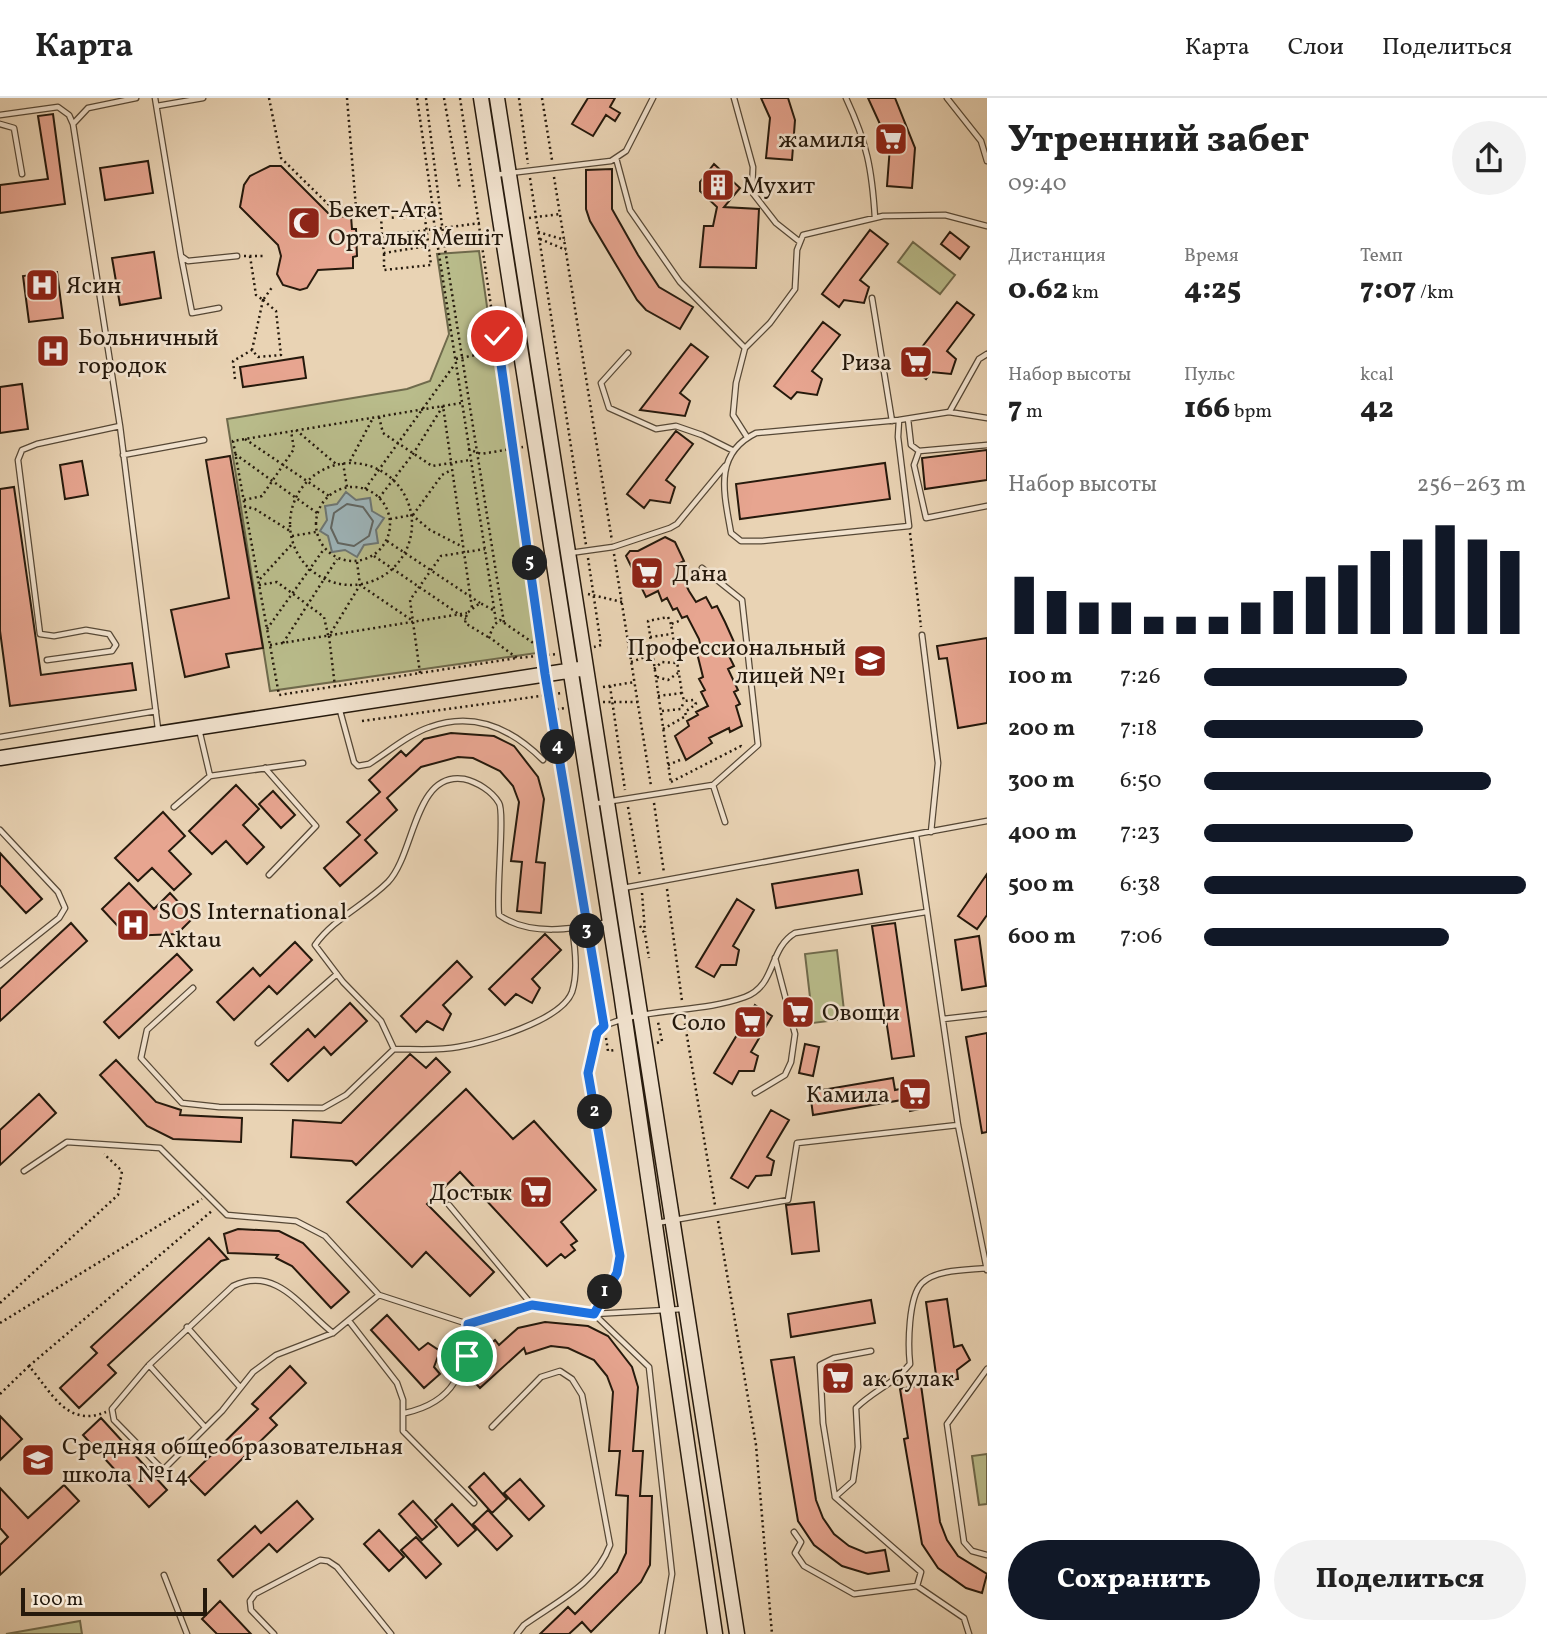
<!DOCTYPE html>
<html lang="ru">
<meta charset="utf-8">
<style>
:root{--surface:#fff;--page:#f2f2f2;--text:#222;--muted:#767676;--line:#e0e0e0;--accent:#111827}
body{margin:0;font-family:Vollkorn,serif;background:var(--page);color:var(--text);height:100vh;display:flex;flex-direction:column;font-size:26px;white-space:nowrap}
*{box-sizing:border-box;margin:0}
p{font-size:23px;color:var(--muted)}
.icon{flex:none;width:38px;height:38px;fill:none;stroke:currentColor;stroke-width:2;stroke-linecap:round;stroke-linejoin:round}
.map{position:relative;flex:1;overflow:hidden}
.details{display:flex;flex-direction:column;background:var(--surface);width:560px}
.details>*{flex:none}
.scale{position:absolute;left:21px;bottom:18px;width:186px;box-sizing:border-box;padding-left:7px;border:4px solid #25190c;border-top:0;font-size:19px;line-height:24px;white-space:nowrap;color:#25190c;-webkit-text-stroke:5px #f1e2ce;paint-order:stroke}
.pin{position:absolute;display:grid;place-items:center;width:60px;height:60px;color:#fff;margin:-30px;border:4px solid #fff;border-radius:50%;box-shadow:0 2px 7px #0007}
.km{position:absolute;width:35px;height:35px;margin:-18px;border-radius:50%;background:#222;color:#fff;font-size:19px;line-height:35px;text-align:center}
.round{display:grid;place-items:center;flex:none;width:74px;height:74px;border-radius:37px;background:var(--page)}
.head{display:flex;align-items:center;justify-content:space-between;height:119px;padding:0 21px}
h1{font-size:38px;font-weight:800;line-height:52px}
.figures{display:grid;grid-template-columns:repeat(3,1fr);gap:10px;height:119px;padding:7px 21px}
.figures div{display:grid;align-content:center}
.figures b{font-size:30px;font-weight:800}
.figures small{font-size:19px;font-weight:400}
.figures p{font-size:19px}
.chart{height:196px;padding:14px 21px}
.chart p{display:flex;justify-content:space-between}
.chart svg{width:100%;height:126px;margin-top:7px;stroke:var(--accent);stroke-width:6}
.button{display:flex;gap:14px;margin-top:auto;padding:14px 21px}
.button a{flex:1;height:80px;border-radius:42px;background:var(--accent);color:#fff;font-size:28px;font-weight:800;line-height:80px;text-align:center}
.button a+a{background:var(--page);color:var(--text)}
ul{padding:0 21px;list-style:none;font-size:23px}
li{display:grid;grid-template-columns:112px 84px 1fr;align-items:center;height:52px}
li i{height:18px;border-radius:9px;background:var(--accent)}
header{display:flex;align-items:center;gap:42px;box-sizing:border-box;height:98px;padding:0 35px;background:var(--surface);border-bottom:2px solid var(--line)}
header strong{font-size:33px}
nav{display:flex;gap:38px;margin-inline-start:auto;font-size:24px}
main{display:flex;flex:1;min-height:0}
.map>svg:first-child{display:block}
.green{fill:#b9bc8b;stroke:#6f6a4c;stroke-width:2}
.water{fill:#9db4b9;stroke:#6d7674;stroke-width:2}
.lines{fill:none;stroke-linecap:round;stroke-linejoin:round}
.shore{stroke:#616662;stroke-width:2}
.building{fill:#e7a590;stroke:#25190c;stroke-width:2}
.lane-casing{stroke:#564836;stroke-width:7}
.secondary-casing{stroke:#25190c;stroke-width:17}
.path{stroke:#25190c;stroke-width:2.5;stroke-dasharray:2 3.5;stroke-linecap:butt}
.lane{stroke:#f1e2ce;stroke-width:4.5}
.secondary{stroke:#f1e2ce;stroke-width:14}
.route-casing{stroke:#fff;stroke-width:14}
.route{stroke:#1a73e8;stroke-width:9}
.labels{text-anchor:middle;stroke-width:5;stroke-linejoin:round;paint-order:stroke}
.poi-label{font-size:24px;fill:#25190c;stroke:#f1e2ce;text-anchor:start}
</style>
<header>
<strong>Карта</strong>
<nav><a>Карта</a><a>Слои</a><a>Поделиться</a></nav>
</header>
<main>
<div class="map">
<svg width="987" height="1536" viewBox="0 0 987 1536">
<rect width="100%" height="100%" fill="#e9d3b4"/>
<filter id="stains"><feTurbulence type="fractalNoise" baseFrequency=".00286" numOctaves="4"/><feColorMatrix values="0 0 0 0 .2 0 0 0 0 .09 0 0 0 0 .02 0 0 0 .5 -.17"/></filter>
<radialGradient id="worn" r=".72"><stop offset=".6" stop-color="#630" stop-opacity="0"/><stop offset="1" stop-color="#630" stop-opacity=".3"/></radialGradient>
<path class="green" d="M913,144L955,177L940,196L898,164Z
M479,153L537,555L270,593L227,321L407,291L430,283L449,236L437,156Z
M837,852L845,921L813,925L805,856Z
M987,1356V1406L979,1407L972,1358Z
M80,1523L82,1536H6Z"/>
<path class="water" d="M346,394L356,402L370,400L372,413L384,420L376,432L378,445L364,447L357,459L345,452L332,454L328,438L320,433L327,422L325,408L337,406Z"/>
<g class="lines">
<path class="shore" d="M347,406L363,409L373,423L369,438L354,448L338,445L331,430L334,415Z"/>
</g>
<path class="building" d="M588,0H615L610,9L620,15L615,23L606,17L593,38L572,26Z
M761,0H788L795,22L792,62L766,60L770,20Z
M868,0H895L915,50L912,90L887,88L890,48Z
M53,16L65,106L0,115V87L48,81L38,18Z
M148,63L153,95L105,102L100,70Z
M714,66L740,90L724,109L759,111L756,170L700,169L704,128H713L717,109L700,93V84Z
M270,68H281L332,119L351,118L352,131H356L357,158L353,159V170L318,172L307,190L300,192L283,187L277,176L281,158L278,147L240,109L244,87L250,78Z
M612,71V111L638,157L659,189L693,209L680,231L646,212L637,202L590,123L586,111V72Z
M870,132L888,146L860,182L869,189L864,205L844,202L839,209L822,196Z
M950,134L969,149L960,161L941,146Z
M154,154L161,200L120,207L112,160Z
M57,174L63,220L29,224L23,178Z
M957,204L974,217L947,253L956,261L951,276L931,274L926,281L908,267Z
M823,224L840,237L812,273L822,281L817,297L797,294L791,301L774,288Z
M691,246L708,259L680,295L690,303L685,318L640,312Z
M303,259L306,280L243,289L240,269Z
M22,286L28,331L0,335V289Z
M676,333L693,346L666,382L675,389L670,405L650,402L644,410L627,396Z
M987,352V382L925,391L922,360Z
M230,358L263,550L226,556L229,569L185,579L171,512L229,500L206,362Z
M82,363L88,397L65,401L60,367Z
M885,365L890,401L740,421L736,386Z
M14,389L41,577L132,565L136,592L10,608L0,533V391Z
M665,439L675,444L684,463L676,467L689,493L696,504L706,499L712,510L717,508L725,524L734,544L729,546L734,556L729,558L734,568L728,571L738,592L734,594L740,606L736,608L742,628L730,634L729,630L709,640L712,645L686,662L675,638L689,628L687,623L698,617L696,614L708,608L701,594L705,592L699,581L703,579L697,555L702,553L699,541L687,518L682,520L677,510L673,512L667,500L662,503L658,493L646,499L626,458L630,453H638Z
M987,540V625L958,630L947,560L939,561L937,548Z
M451,635L494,638L514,648L538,679L544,701L536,764L545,765L541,815L517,813L522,764L511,763L519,704L513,688L500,673L473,660L458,659L421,669L387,700L397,712L365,742L377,755L340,788L324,770L360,737L347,724L380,694L369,682L401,653L406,658L424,641Z
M236,687L259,711L243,727L264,749L247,766L226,743L212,756L189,733Z
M273,693L295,717L281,730L259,706Z
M163,714L185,738L169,753L191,776L174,792L152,770L138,783L115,760Z
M0,755L42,801L26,815L0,787Z
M858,772L862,796L776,810L772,786Z
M987,776V817L977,831L958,818Z
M129,785L154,811L170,795L193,820L177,836L127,838L102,811Z
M737,801L754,812L733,848L739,852L736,867H721L714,879L696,869Z
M71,825L87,843L0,923V891Z
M895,825L914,958L892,961L872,828Z
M545,836L561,852L532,881L540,890L532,905L516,896L505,907L489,891Z
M979,838L986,888L962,892L955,842Z
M295,844L312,862L277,896L269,888L234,922L217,904L253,870L260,878Z
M177,856L192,872L119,940L104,924Z
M457,863L472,879L443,907L451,916L443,932L427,923L416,934L401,918Z
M350,905L367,923L331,957L324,949L288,983L271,966L308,931L315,939Z
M755,907L772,918L751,954L758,958L754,973H739L732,986L714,975Z
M987,935V1034L982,1035L966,939Z
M805,946L819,949L813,978L799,975Z
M410,956L426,970L436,960L450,974L356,1067L352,1063L291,1059L293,1022L341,1025Z
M116,962L156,1004L181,1012L180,1017L242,1020L241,1044L173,1041L147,1028L100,977Z
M893,980L895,992L920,987L924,1010L910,1013L908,1001L813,1017L810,994Z
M466,991L513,1041L534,1023L596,1092L561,1124L577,1143L571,1147L575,1152L565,1160L561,1156L547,1168L460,1074L427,1106L494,1174L470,1198L426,1154L412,1169L347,1104Z
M39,996L56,1015L0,1067V1032Z
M771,1012L789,1022L767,1059L774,1063L771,1077L756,1078L748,1090L731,1080Z
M814,1104L819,1153L792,1156L786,1107Z
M238,1131L279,1133L303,1145L349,1194L331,1210L292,1168L276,1160L278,1157L228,1155L224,1136Z
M209,1140L228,1161L221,1163L108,1267L116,1275L79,1310L60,1290L97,1255L91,1249Z
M947,1201L954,1249L962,1247L970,1262L957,1272L958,1281L937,1284L926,1204Z
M871,1202L875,1225L791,1239L788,1216Z
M387,1217L419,1252L428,1245L440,1253L434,1269L440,1276L424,1290L371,1232Z
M545,1224L588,1228L608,1238L632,1269L638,1289L633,1353H643L640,1398H652L650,1467L641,1484L591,1534L582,1524L569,1536H540L568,1509L575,1516L617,1474L626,1455L628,1398L616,1397L620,1353H609L613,1294L607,1278L594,1262L568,1250L551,1248L526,1256L524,1250L480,1290L465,1274L467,1268L495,1242L499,1247L518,1230Z
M794,1259L816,1402L823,1420L834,1436L849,1448L866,1455L885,1452L889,1473L868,1476L842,1468L814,1447L798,1423L771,1262Z
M290,1268L306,1285L270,1320L277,1327L205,1397L188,1380L258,1311L252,1306Z
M921,1287L940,1424L947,1442L958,1458L987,1476L982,1495L966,1490L938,1470L922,1446L904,1341L908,1340L900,1291Z
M0,1318L22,1341L0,1362Z
M101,1320L167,1392L149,1409L83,1337Z
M484,1375L507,1401L492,1415L469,1389Z
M520,1381L544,1408L529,1422L504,1395Z
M64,1387L79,1403L0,1477V1447L8,1439L0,1430V1390L28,1420Z
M297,1403L313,1421L277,1454L269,1446L233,1479L218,1462L255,1428L261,1435Z
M413,1403L437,1429L422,1442L399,1416Z
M452,1406L476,1432L458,1448L435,1422Z
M488,1412L512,1438L497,1452L473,1426Z
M379,1432L404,1459L389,1473L364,1446Z
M416,1439L441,1466L426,1480L401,1452Z
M220,1503L251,1536H217L202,1521Z"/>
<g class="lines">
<defs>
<path id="lane" d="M136,0L88,10L73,26L120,328L158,631
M155,0L181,158L188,163L237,158
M734,0L753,69L752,94L776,125L800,144
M846,0C867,45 872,71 875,120
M947,0L981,43L987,63
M157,8L203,0
M0,17L58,9L69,17L73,26
M0,26L14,30L22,76
M616,60L630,112L680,184L745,250
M494,77L611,63L626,53L653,0
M181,158L192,215L219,210
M872,200L892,323
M628,255L601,285L609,310L656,331L676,328L702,337L732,352
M950,313L979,261L987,256
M908,321L911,347L919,353L987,347
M899,322L756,335C713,356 724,395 731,435L741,443H761L909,428L898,339L899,322L949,314L987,320
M747,339L733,317L736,285L745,250L770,225L795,191L797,152L803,137L883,118L945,117L987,128
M919,353L914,367L926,420L987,408
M123,357L204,342
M570,455L613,449L670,430L677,426L725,368
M702,470L742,502L758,647L713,687
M922,537L938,665L931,734
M47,562L112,553L116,547L109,536L86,532L54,538L40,536L18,362L22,352L37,346L120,328
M339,609L354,664L358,668L369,666C388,654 409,636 430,629C474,613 512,631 543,662
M0,639L156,613
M265,670L316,728L269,777
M210,678L303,665
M593,706L713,687L725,724
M174,709L210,678L199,631
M0,732L58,794L65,810L59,820L0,867
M916,737L958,1027L987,1172
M623,790L987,723
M193,890L147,932L141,960L182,1005L219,1009L323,1010L346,997L394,951C414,951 438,953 458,949C486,944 561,923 572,894C578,876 575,848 572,830
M943,921L987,916
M258,945L337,876
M394,951L381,923L343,884L315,847C333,821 365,807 388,784C415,756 414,673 464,681C477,684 492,693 499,705C505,714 496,795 499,817C530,839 574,831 608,824
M755,995L785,977L791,964L795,936L775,860
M24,1073L67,1044L160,1050L227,1117L296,1123L325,1138L379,1197L468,1226L532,1207
M449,1107L532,1207L594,1216L683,1211
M657,1125L788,1102L797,1045L958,1027
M594,1216L617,1175L620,1158C612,1114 604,1070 597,1026C594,1009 587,989 588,973C590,958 593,932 609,926C652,909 701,915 745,899C777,887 768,851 795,835L926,814
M594,1216L649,1269L672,1476L662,1536
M349,1223L397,1285L403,1302V1333L474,1405
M187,1229L239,1288
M333,1235C302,1211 277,1167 233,1188L149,1267L112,1311L114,1322L163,1372L222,1313L253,1274L276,1257L333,1235L379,1197
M871,1253L834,1260L820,1267L823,1325L835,1399L921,1474L917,1488
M149,1267L204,1328
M987,1271L947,1326L964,1444L972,1453L987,1457
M405,1315C455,1304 466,1273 468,1226
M492,1329L541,1279L560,1273L572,1281L582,1297L610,1447C596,1486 556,1504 524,1527L517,1536
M835,1399L853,1383L858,1349L856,1310C874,1292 894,1286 910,1266C908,1248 908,1199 922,1185C936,1171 969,1172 987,1170
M794,1434L801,1444L795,1455L804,1468L854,1496L917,1488L964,1520L969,1536
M164,1477L187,1536
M274,1536L251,1512L250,1503L255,1496L320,1462L328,1463L337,1469L391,1536"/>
<path id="secondary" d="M481,0L621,895L715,1536
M497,0L737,1536
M0,660L580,571"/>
</defs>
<use href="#lane" class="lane-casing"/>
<use href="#secondary" class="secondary-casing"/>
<path class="path" d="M269,0L281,60L332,110H356
M347,0L356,110L372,119L406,120L411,114L432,111L496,523
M417,0L433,111
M426,0L445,151L504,525
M444,0L460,91
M460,0L544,564
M519,0L528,66
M542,0L552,62
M554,79L612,443
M530,80L586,447
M381,118L382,136
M529,120L560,116
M480,125L382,138L384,155L482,139
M538,134L565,142
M540,141L566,152
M384,156V172L431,167L424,113
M244,158H265
M250,158L256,197L263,202L273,188
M263,202L276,213L281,257L258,259L252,252Z
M456,261L500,252
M235,281L233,263L252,252
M461,305L233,343L279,597L517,560
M379,319L383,335L432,368L470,362
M296,332L336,366
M245,341L329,398
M468,351L481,356L523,349
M235,356L317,415
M350,363L373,320
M290 426a61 61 0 1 1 122 0a61 61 0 1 1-122 0Z
M343,365L347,389
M316 426a37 37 0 1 1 74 0a37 37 0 1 1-74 0Z
M365,391L455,266
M379,400L413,356L443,308L472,510
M244,402L262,398L294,351L291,333
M244,408L255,411L290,433
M413,417L442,377L451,372
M390,421L412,417L430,432L461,448
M910,435L921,529
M292,438L316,434
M387,443L480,505
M614,456L651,688
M374,458L466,521
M588,460L601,547L594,549
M357,464L360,487L413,523
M260,481L293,445
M259,487L277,484L324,519L328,537
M588,496L622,504
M671,526L668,519L648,523L671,686
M267,531L324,451
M488,539L465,525L467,515L480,505L495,513
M650,539L671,536
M283,545L337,461
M270,547L467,515
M542,551L500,522L494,527L489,539L517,560L557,556
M631,564L687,544
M654,571L662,564L676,565
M420,575L410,502L441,458L485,451
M657,579L668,582L678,575
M547,588L585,820
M610,588L625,692
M335,589L329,538L360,487
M603,589L635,584
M658,598L682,595
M603,604H638
M551,612L565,610
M662,613L681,611L684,603
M362,623L562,595
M663,631L686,618L685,614L696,606L694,602L684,603L682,595L671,526L679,523
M668,667L680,662
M671,684L741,648L742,650
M654,705L664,775
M628,709L640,778
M667,791L682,903
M642,795L645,834
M640,828L645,836L649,860
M587,837L602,920
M684,920L715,1107
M606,940L608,953L616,952
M657,945L662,943L658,924
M718,1123L756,1347L772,1536
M0,1205L118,1097L122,1073L104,1056
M0,1225L202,1101
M29,1268L213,1112
M0,1296L29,1268C52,1295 67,1330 106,1314"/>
<use href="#lane" class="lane"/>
<use href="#secondary" class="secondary"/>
</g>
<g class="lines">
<defs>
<path id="route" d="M467,1258L468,1226L532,1207L594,1216L617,1175L620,1158L588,975L597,935L604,928L545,576L497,238"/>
</defs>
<use href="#route" class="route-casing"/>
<use href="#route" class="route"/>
</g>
<defs>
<symbol id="supermarket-square" viewBox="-11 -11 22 22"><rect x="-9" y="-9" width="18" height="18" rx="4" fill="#8f2418" stroke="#f1e2ce"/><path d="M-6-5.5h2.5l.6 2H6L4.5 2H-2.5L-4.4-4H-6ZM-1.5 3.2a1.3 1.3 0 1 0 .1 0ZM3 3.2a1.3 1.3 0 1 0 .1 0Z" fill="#fff"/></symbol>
<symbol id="building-square" viewBox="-11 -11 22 22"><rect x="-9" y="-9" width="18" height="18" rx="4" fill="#8f2418" stroke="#f1e2ce"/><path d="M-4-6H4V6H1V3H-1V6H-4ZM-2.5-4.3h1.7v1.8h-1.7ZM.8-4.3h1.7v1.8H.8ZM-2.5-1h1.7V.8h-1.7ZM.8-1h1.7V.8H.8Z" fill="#fff"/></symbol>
<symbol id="mosque-square" viewBox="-11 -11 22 22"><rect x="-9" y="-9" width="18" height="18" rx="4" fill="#8f2418" stroke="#f1e2ce"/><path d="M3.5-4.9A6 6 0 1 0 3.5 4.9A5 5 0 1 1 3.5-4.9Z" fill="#fff"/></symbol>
<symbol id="hospital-square" viewBox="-11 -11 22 22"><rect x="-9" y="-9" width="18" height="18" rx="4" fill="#8f2418" stroke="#f1e2ce"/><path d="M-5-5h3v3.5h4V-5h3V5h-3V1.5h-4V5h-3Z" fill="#fff"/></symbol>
<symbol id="school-square" viewBox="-11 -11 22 22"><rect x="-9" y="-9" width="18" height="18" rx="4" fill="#8f2418" stroke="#f1e2ce"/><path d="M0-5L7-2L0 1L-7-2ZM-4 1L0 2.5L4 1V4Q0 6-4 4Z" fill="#fff"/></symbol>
</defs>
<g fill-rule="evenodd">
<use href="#supermarket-square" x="872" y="22" width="38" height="38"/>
<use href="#building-square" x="699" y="68" width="38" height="38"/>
<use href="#mosque-square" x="285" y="106" width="38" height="38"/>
<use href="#hospital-square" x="23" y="168" width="38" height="38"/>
<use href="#hospital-square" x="34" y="234" width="38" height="38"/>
<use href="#supermarket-square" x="897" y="245" width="38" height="38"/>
<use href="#supermarket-square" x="628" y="456" width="38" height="38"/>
<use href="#school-square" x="851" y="544" width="38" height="38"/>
<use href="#hospital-square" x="114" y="808" width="38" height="38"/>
<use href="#supermarket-square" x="779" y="895" width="38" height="38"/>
<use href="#supermarket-square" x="731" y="905" width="38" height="38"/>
<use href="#supermarket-square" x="896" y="977" width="38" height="38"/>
<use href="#supermarket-square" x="517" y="1075" width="38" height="38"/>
<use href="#supermarket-square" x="819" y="1261" width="38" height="38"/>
<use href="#school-square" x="19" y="1343" width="38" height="38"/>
</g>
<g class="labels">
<g class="poi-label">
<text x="866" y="49" text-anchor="end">жамиля</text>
<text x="742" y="95">Мухит</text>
<text x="328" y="119">Бекет-Ата<tspan x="328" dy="28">Орталық Мешіт</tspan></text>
<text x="66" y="195">Ясин</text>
<text x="78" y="247">Больничный<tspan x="78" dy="28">городок</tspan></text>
<text x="892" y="272" text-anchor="end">Риза</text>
<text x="672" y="483">Дана</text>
<text x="846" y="557" text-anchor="end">Профессиональный<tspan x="846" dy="28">лицей №1</tspan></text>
<text x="158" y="821">SOS International<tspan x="158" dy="28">Aktau</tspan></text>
<text x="822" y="922">Овощи</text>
<text x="726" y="932" text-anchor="end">Соло</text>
<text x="890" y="1004" text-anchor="end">Камила</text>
<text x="512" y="1102" text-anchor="end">Достык</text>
<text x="862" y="1288">ак булак</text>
<text x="62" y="1356">Cредняя общеобразовательная<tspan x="62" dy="28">школа №14</tspan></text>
</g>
</g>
<rect width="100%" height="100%" filter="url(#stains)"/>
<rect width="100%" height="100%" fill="url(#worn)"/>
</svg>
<div class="scale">100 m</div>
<div class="pin" style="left:467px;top:1258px;background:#1e9e55"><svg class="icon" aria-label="arrive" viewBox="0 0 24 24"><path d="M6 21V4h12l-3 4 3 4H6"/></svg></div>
<div class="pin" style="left:497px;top:238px;background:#d93025"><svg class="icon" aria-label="check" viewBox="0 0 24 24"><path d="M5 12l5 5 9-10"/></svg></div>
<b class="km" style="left:605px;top:1194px">1</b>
<b class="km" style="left:595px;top:1014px">2</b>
<b class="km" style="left:587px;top:833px">3</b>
<b class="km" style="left:558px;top:649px">4</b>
<b class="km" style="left:530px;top:465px">5</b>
</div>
<section class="details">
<div class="head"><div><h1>Утренний забег</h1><p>09:40</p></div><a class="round"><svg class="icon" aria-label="share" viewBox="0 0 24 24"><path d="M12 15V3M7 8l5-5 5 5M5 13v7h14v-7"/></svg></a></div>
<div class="figures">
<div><p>Дистанция</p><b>0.62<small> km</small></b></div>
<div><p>Время</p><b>4:25</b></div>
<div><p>Темп</p><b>7:07<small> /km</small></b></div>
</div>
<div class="figures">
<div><p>Набор высоты</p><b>7<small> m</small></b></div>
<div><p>Пульс</p><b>166<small> bpm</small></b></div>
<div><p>kcal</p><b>42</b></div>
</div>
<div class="chart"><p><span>Набор высоты</span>256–263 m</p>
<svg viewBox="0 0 160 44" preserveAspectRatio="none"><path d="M5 44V24M15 44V29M25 44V33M35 44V33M45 44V38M55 44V38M65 44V38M75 44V33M85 44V29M95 44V24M105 44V20M115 44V15M125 44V11M135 44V6M145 44V11M155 44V15"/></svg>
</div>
<ul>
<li><b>100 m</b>7:26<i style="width:63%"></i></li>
<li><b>200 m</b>7:18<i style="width:68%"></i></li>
<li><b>300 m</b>6:50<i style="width:89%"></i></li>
<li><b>400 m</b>7:23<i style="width:65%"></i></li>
<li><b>500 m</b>6:38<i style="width:100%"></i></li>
<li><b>600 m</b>7:06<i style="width:76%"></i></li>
</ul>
<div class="button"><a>Сохранить</a><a>Поделиться</a></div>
</section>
</main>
